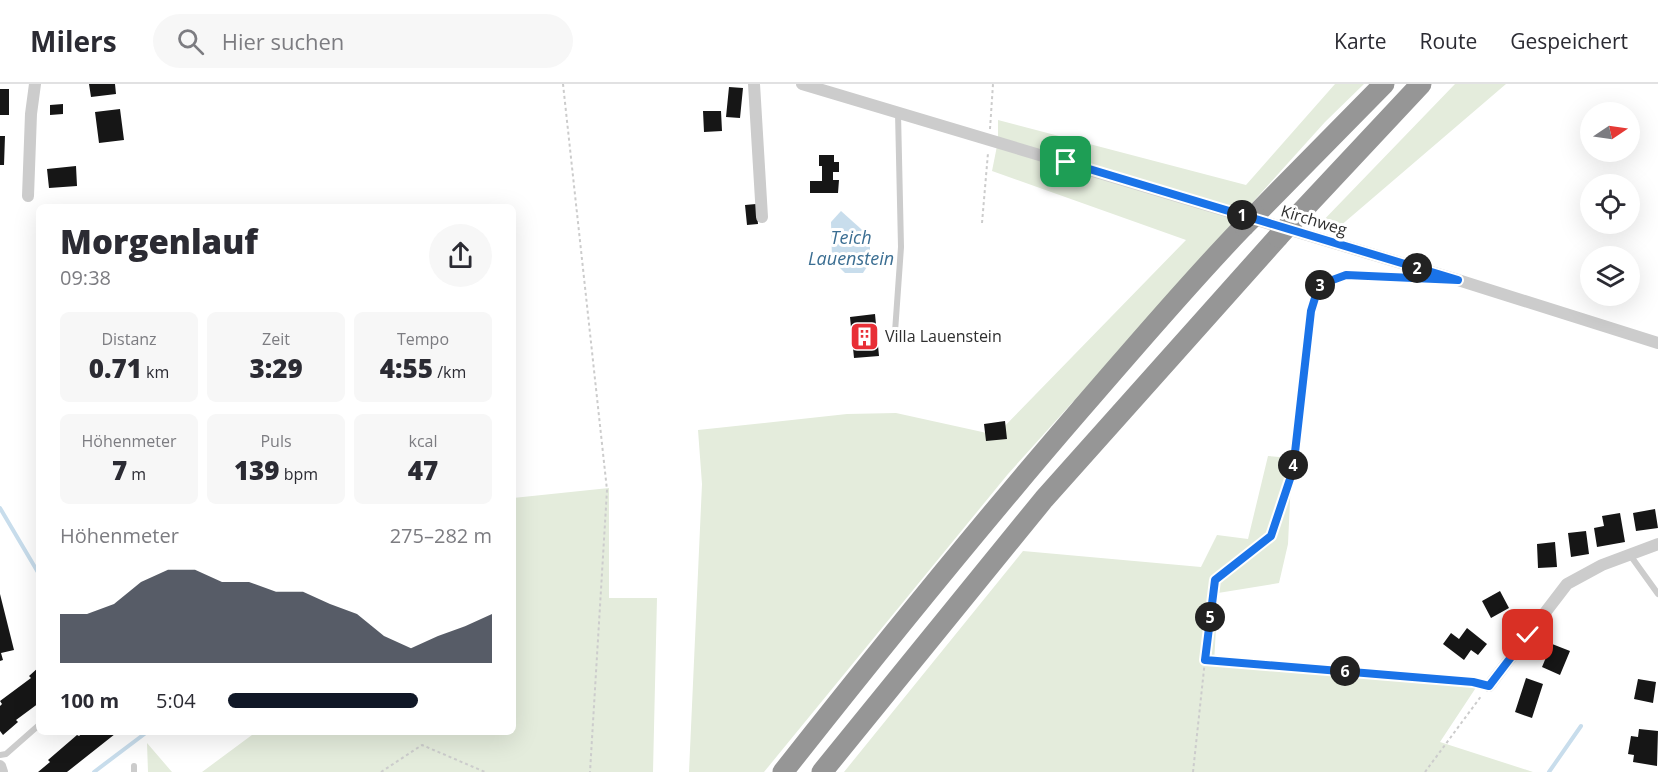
<!DOCTYPE html>
<html lang="de">
<meta charset="utf-8">
<style>
:root{--surface:#fff;--page:#f7f7f7;--text:#2b2b33;--muted:#7c7c81;--line:#e1e1e2;--accent:#111827}
body{margin:0;font-family:"Open Sans",sans-serif;background:var(--page);color:var(--text);height:100vh;display:flex;flex-direction:column;font-size:22px;white-space:nowrap}
*{box-sizing:border-box;margin:0}
p{font-size:20px;color:var(--muted)}
.icon{flex:none;width:33px;height:33px;fill:none;stroke:currentColor;stroke-width:2;stroke-linecap:round;stroke-linejoin:round}
.map{position:relative;flex:1;overflow:hidden}
.side{position:absolute;left:36px;top:120px;width:480px;height:531px;display:flex;flex-direction:column;background:var(--surface);border-radius:9px;box-shadow:0 6px 24px #0002}
.side>*{flex:none}
.needle{width:39px;rotate:77deg}
.buttons{position:absolute;left:1580px;top:18px;display:grid;gap:12px}
.buttons a{display:grid;place-items:center;width:60px;height:60px;border-radius:50%;background:var(--surface);box-shadow:0 6px 24px #0002;font-size:30px}
.pin{position:absolute;display:grid;place-items:center;width:51px;height:51px;color:#fff;margin:-26px;border-radius:12px;box-shadow:0 3px 9px #0006}
.km{position:absolute;width:30px;height:30px;margin:-15px;border-radius:50%;background:#222;color:#fff;font-size:16px;line-height:30px;text-align:center}
.round{display:grid;place-items:center;flex:none;width:63px;height:63px;border-radius:32px;background:var(--page)}
.headline{display:flex;align-items:center;justify-content:space-between;height:102px;padding:0 24px}
h1{font-size:33px;font-weight:800;line-height:45px}
.stats{display:grid;grid-template-columns:repeat(3,1fr);gap:9px;height:102px;padding:6px 24px}
.stats div{display:grid;align-content:center;border-radius:9px;background:var(--page);text-align:center}
.stats b{font-size:26px;font-weight:800}
.stats small{font-size:16px;font-weight:400}
.stats p{font-size:16px}
.chart{height:168px;padding:12px 24px}
.chart p{display:flex;justify-content:space-between}
.chart svg{width:100%;height:108px;margin-top:6px;fill:var(--accent);opacity:.7}
ul{padding:0 24px;list-style:none;font-size:20px}
li{display:grid;grid-template-columns:96px 72px 1fr;align-items:center;height:45px}
li i{height:15px;border-radius:8px;background:var(--accent)}
header{display:flex;align-items:center;gap:36px;box-sizing:border-box;height:84px;padding:0 30px;background:var(--surface);border-bottom:2px solid var(--line)}
header strong{font-size:28px}
nav{display:flex;gap:33px;margin-inline-start:auto;font-size:21px}
.search{width:420px;height:54px;background:var(--page);display:flex;align-items:center;gap:15px;box-sizing:border-box;padding:0 21px;border-radius:33px;color:var(--muted);font-size:22px}
.map>svg:first-child{display:block}
.green{fill:#e4ecdc}
.water{fill:#c8ddec}
.lines{fill:none;stroke-linecap:round;stroke-linejoin:round}
.stream{stroke:#c8ddec;stroke-width:4}
.building{fill:#161616}
.path{stroke:#ccc;stroke-width:2;stroke-dasharray:3 3;stroke-linecap:butt}
.service{stroke:#ccc;stroke-width:6}
.minor{stroke:#ccc;stroke-width:12}
.motorway{stroke:#969696;stroke-width:21}
.motorway-bridge{stroke:#969696;stroke-width:21}
.route-casing{stroke:#fff;stroke-width:12}
.route{stroke:#1a73e8;stroke-width:8}
.labels{text-anchor:middle;stroke-width:6;stroke-linejoin:round;paint-order:stroke}
.street-label{font-size:16px;fill:#2f2f2f;stroke:#fff}
.poi-label{font-size:16px;fill:#2f2f2f;stroke:#fff;text-anchor:start}
.water-label{font-size:18px;font-style:italic;fill:#3b6e92;stroke:#fff}
</style>
<header>
<strong>Milers</strong>
<div class="search"><svg class="icon" aria-label="search" viewBox="0 0 24 24"><circle cx="10" cy="10" r="6"/><path d="M15 15l6 6"/></svg>Hier suchen</div>
<nav><a>Karte</a><a>Route</a><a>Gespeichert</a></nav>
</header>
<div class="map">
<svg width="1658" height="688" viewBox="0 0 1658 688">
<rect width="100%" height="100%" fill="#fff"/>
<path class="green" d="M1335,0H1364L1325,38L1008,390L764,688H689L702,400L698,346L847,330L896,329L996,351L1186,156L992,87L998,57V36L1246,101Z
M1455,0H1506L1332,149L1317,143Z
M1268,372L1292,374L1288,460L1279,499L1218,509L1214,579L1381,595L1477,602L1440,658L1533,688H844L1023,467L1201,483L1217,451L1248,455Z
M609,404V514H657L653,688H202L256,648H513V414Z
M147,659L172,688H148Z"/>
<path class="water" d="M841,127L870,153V178L863,189H845L832,176L831,138Z"/>
<g class="lines">
<path class="stream" d="M0,424L39,490
M94,688L147,648
M1549,688L1581,642"/>
</g>
<path class="building" d="M89,0H115L116,10L91,13Z
M729,3L743,4L740,34L726,33Z
M0,5H9V31H0Z
M63,20V30L50,31V21Z
M120,25L124,56L99,59L95,28Z
M703,27H721L722,47L704,48Z
M0,52H5L4,81H0Z
M819,71H834V78H839V88H833V96H839L838,109H810V97H822V82H819Z
M76,82L77,102L49,104L47,85Z
M756,120L758,140L747,141L745,121Z
M875,230L879,272L854,274L850,233Z
M1005,337L1007,355L986,357L984,340Z
M1655,425L1658,444L1636,447L1633,429Z
M1620,429L1625,458L1597,463L1594,444L1604,442L1602,432Z
M1586,447L1589,470L1571,473L1568,449Z
M1555,458L1557,483L1538,484L1537,460Z
M1500,507L1509,524L1491,534L1482,517Z
M0,510L14,566L1,569L3,576L0,577Z
M1467,544L1487,560L1478,571L1471,566L1464,576L1443,560L1451,549L1459,555Z
M1547,558L1570,567L1560,591L1542,583L1547,571L1543,569Z
M39,583V619L16,636L18,638L3,651L0,647V622L2,620L0,617L31,594L29,592Z
M1526,594L1543,600L1532,634L1515,628Z
M1638,595L1656,598L1653,619L1634,615Z
M1639,645L1658,647L1657,682L1633,678L1634,671L1628,670L1631,652L1638,653Z
M84,648H114L115,650L67,688H38L50,678L48,676L77,651L79,652Z"/>
<g class="lines">
<path class="path" d="M563,0L607,406L590,688
M990,45L993,0
M982,139L988,69
M1404,194L1346,191L1319,201L1311,227L1293,386L1271,452L1215,496L1205,576L1477,599
M381,688L422,661L485,688
M1193,688L1205,576
M1425,688L1482,611"/>
<path class="service" d="M895,248L901,163L898,29
M1630,471L1658,510
M0,671L6,670L39,641
M134,682V688"/>
<path class="minor" d="M754,0L762,133
M802,0L1458,196L1658,259
M28,112L31,30L35,0
M1489,602L1567,500L1602,481L1658,460
M0,682L2,688"/>
<path class="motorway" d="M1255,131L1384,0
M1289,141L1421,0
M783,688C880,565 978,444 1080,326C1134,264 1187,201 1244,142
M822,688L1044,415L1278,153"/>
<path class="motorway-bridge" d="M1244,142L1255,131
M1278,153L1289,141"/>
</g>
<g class="lines">
<defs>
<path id="route" d="M1066,78L1458,196L1346,191L1319,201L1311,227L1293,386L1271,452L1215,496L1205,576L1473,598L1489,602L1528,551"/>
</defs>
<use href="#route" class="route-casing"/>
<use href="#route" class="route"/>
</g>
<defs>
<symbol id="building-square" viewBox="-11 -11 22 22"><rect x="-9" y="-9" width="18" height="18" rx="4" fill="#e82f36" stroke="#fff"/><path d="M-4-6H4V6H1V3H-1V6H-4ZM-2.5-4.3h1.7v1.8h-1.7ZM.8-4.3h1.7v1.8H.8ZM-2.5-1h1.7V.8h-1.7ZM.8-1h1.7V.8H.8Z" fill="#fff"/></symbol>
</defs>
<g fill-rule="evenodd">
<use href="#building-square" x="848" y="236" width="33" height="33"/>
</g>
<g class="labels">
<g class="street-label">
<text transform="translate(1314 136) rotate(17)" y="6">Kirchweg</text>
</g>
<g class="poi-label">
<text x="885" y="258">Villa Lauenstein</text>
</g>
<g class="water-label">
<text x="851" y="160">Teich<tspan x="851" dy="21">Lauenstein</tspan></text>
</g>
</g>
</svg>
<div class="buttons">
<a><svg class="needle" viewBox="-14 -14 28 28"><path d="M0-13l5 13h-10z" fill="#e53935"/><path d="M0 13l5-13h-10z" fill="#7c7c81"/></svg></a>
<a><svg class="icon" aria-label="locate" viewBox="0 0 24 24"><circle cx="12" cy="12" r="6"/><path d="M12 2v4M12 18v4M2 12h4M18 12h4"/></svg></a>
<a><svg class="icon" aria-label="layers" viewBox="0 0 24 24"><path d="M12 4l9 5-9 5-9-5zM3 14l9 5 9-5"/></svg></a>
</div>
<div class="pin" style="left:1066px;top:78px;background:#1e9e55"><svg class="icon" aria-label="arrive" viewBox="0 0 24 24"><path d="M6 21V4h12l-3 4 3 4H6"/></svg></div>
<div class="pin" style="left:1528px;top:551px;background:#d93025"><svg class="icon" aria-label="check" viewBox="0 0 24 24"><path d="M5 12l5 5 9-10"/></svg></div>
<b class="km" style="left:1242px;top:131px">1</b>
<b class="km" style="left:1417px;top:184px">2</b>
<b class="km" style="left:1320px;top:201px">3</b>
<b class="km" style="left:1293px;top:381px">4</b>
<b class="km" style="left:1210px;top:533px">5</b>
<b class="km" style="left:1345px;top:587px">6</b>
<section class="side">
<div class="headline"><div><h1>Morgenlauf</h1><p>09:38</p></div><a class="round"><svg class="icon" aria-label="share" viewBox="0 0 24 24"><path d="M12 15V3M7 8l5-5 5 5M5 13v7h14v-7"/></svg></a></div>
<div class="stats">
<div><p>Distanz</p><b>0.71<small> km</small></b></div>
<div><p>Zeit</p><b>3:29</b></div>
<div><p>Tempo</p><b>4:55<small> /km</small></b></div>
</div>
<div class="stats">
<div><p>Höhenmeter</p><b>7<small> m</small></b></div>
<div><p>Puls</p><b>139<small> bpm</small></b></div>
<div><p>kcal</p><b>47</b></div>
</div>
<div class="chart"><p><span>Höhenmeter</span>275–282 m</p>
<svg viewBox="0 0 160 44" preserveAspectRatio="none"><path d="M0 44V24L10 24L20 20L30 11L40 6L50 6L60 11L70 11L80 15L90 15L100 20L110 24L120 33L130 38L140 33L150 29L160 24V44z"/></svg>
</div>
<ul>
<li><b>100 m</b>5:04<i style="width:72%"></i></li>
</ul>
</section>
</div>
